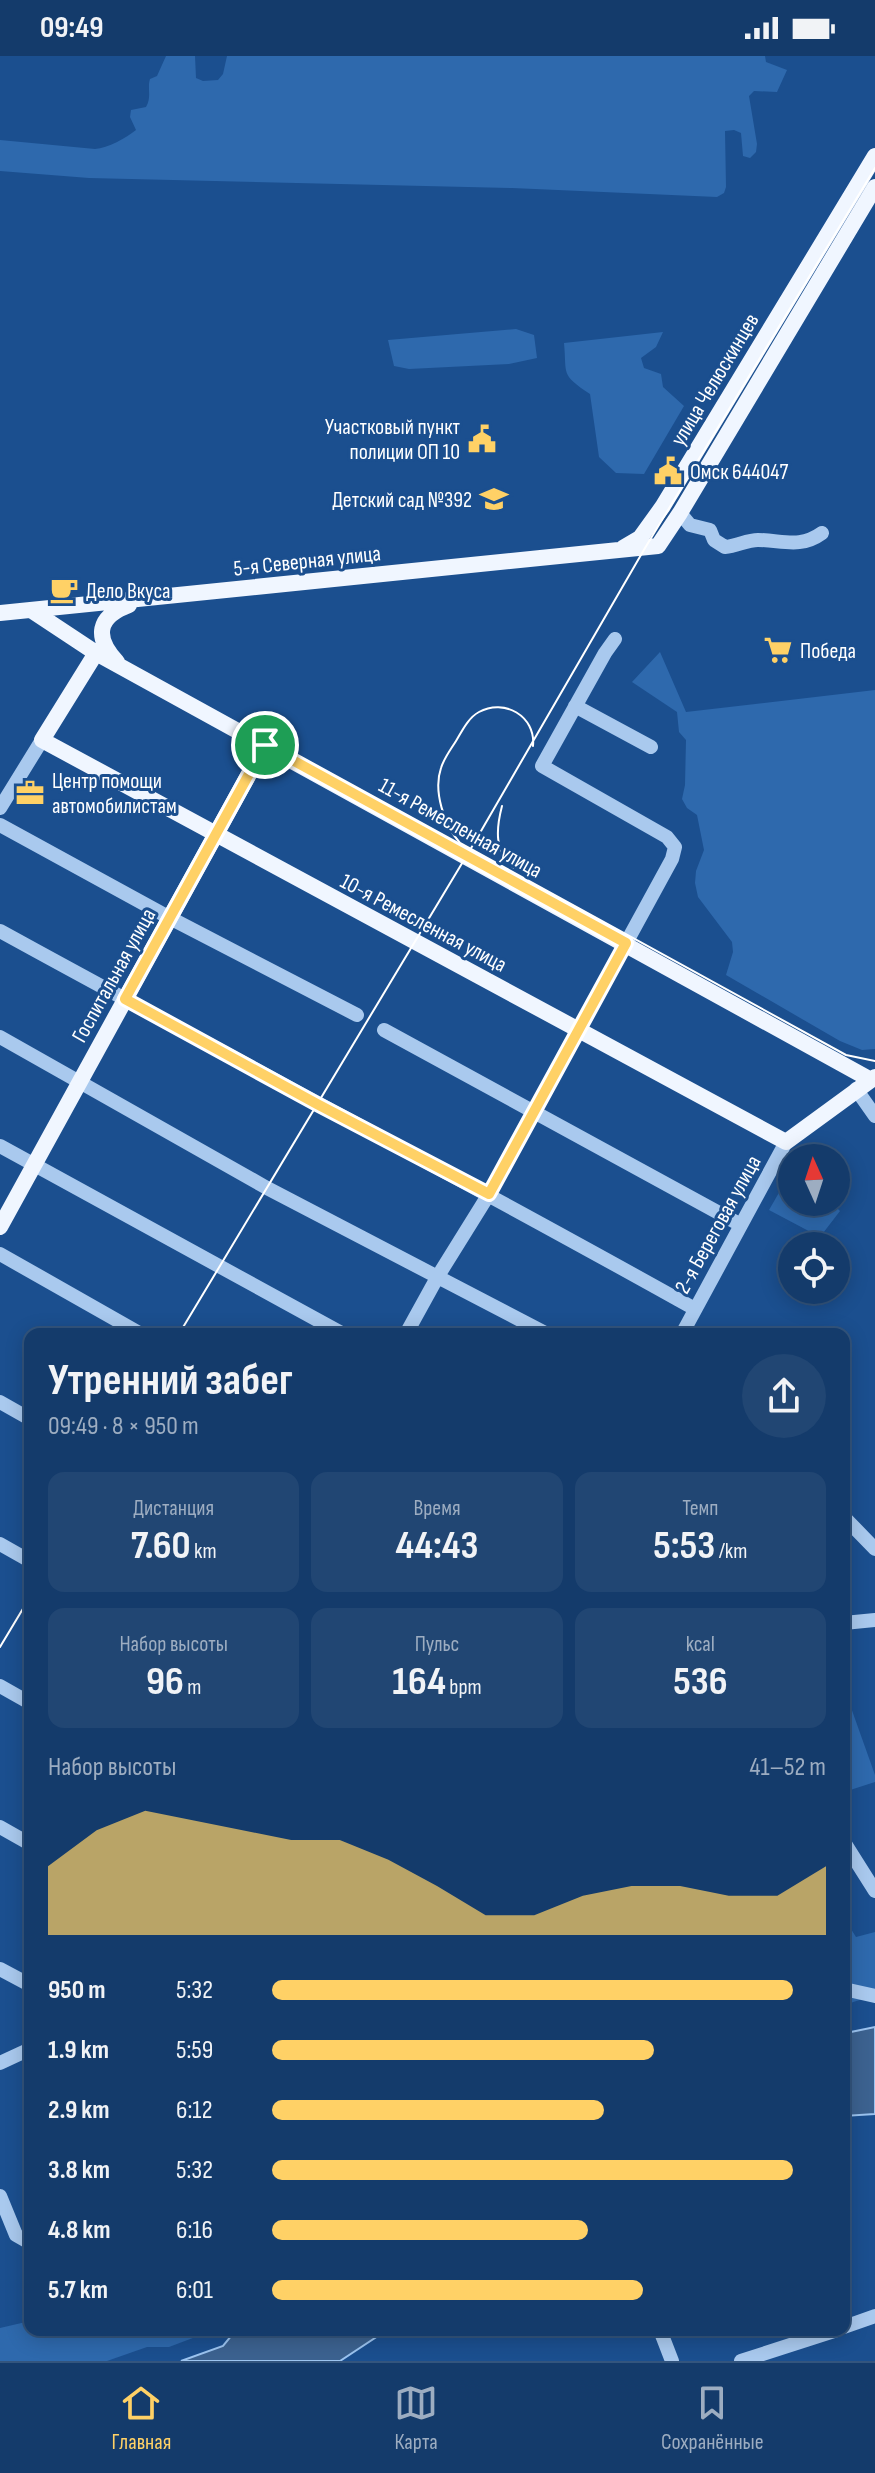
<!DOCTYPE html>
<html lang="ru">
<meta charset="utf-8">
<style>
:root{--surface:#143b6b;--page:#214673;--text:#f1f3f6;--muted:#9dadc1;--line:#33557e;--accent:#ffd166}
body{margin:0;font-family:"Sofia Sans Condensed",sans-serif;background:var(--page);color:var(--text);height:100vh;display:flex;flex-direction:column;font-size:30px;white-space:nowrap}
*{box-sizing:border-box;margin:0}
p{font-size:26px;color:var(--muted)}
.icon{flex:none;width:44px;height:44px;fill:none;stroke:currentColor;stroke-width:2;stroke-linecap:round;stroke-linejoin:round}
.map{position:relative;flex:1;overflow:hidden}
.side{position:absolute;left:24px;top:1272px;width:826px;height:1008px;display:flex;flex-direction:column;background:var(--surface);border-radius:16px;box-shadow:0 4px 20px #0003,0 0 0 2px var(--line)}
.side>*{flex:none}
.needle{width:52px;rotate:357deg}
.controls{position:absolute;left:778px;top:1088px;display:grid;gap:16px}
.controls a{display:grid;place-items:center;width:72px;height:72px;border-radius:50%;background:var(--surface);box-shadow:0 4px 20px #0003,0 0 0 2px var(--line);font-size:40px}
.pin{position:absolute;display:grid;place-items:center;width:68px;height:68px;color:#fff;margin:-34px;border:4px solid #fff;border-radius:50%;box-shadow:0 2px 8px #0007}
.round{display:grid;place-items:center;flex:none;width:84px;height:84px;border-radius:42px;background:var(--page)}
.summary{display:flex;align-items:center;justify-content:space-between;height:136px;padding:0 24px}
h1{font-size:44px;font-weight:700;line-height:60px}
.stats{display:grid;grid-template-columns:repeat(3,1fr);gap:12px;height:136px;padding:8px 24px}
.stats div{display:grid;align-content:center;border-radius:16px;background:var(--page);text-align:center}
.stats b{font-size:40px;font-weight:700}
.stats small{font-size:22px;font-weight:400}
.stats p{font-size:22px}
.chart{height:224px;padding:16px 24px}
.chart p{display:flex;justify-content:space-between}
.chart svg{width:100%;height:144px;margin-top:8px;fill:var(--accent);opacity:.7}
ul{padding:0 24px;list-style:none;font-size:26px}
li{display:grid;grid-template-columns:128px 96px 1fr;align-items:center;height:60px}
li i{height:20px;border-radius:10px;background:var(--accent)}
.status{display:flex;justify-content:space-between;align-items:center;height:56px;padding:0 40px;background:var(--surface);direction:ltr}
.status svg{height:22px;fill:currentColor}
.dock{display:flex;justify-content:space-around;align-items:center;height:112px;border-top:2px solid var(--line);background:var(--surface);font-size:22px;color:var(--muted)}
.dock a{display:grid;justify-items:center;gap:4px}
.dock .active{color:var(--accent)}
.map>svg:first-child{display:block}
.green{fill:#2e69ad}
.water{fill:#3c6290;stroke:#9cc4f0;stroke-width:2}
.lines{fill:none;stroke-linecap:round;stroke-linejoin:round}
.minor{stroke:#a9c9ee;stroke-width:14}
.major{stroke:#f0f6ff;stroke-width:16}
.tram{stroke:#fff;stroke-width:2}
.route-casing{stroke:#fff;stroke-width:16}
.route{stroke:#ffd166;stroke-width:10}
.labels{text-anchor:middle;stroke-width:6;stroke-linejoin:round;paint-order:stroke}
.street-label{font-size:22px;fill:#fff;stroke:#1b4f8f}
.poi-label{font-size:22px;fill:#fff;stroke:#1b4f8f;text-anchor:start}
</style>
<div class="status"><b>09:49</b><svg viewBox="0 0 49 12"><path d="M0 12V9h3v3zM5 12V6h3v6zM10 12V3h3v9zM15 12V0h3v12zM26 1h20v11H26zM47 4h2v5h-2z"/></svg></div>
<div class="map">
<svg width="875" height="2305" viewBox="0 0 875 2305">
<rect width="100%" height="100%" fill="#1b4f8f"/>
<path class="green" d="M166,0H195L196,22L203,25L218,24L223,18L227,0H765L766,6L787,14L777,36L754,35L749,40L757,88L756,96L750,102L743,100L741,77L734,74L725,75L726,131L724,137L717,141L512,132L89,122L0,115V84L95,93C108,92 126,82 136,74L130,61L131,54L146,51C152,41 147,32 150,23L157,20Z
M516,273L534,279L537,302L509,308L409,313L394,310L388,284Z
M663,276L656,291L641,302L644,312L661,318L663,331L684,350L644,418L616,417L599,401L590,338C560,318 567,319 564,287Z
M660,596L686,656L875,634V993L862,994L840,985L726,919L733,896L732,886L698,841L695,827L696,815L704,794L697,759L687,752L682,743L685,729L686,684L679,676L677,656L632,626Z
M792,1114V1146H831L840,1155L820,1181L769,1154Z
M844,1632L875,1719V1726L844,1736Z
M844,1862L856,1881L875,1876V1939L844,1949Z
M30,2265V2274H214L169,2291H147L107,2305H0V2272Z"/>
<path class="water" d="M875,1971V2058L844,2060V1981L851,1976Z
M236,2274H387L340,2305H181L223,2290Z"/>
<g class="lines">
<path class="minor" d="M680,457L690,469L710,474L714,484L725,491C737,490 747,484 758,484C782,484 800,493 822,477
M575,650L651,691
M0,752L42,684
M0,769L170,862L357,959
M0,875C231,1002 465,1124 695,1253
M384,974L741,1169
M0,981L267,1132L547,1278
M856,1033L875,1060
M0,1090L343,1278
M0,1198L141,1278
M406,1278L438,1220L489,1138L672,803L675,791L667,781L542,710L605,597L615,583
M682,1278L786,1086
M0,1346L30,1363
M844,1461L875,1493
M0,1488L30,1505
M844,1567L875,1564
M0,1630L30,1647
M0,1771L30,1788
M844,1786L875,1835
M0,1913L30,1929
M844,1933L875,1940
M0,2007L30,1993
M0,2140L16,2179L30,2187
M844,2271L875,2260
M660,2274L672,2305
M741,2305L837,2274"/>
<path class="major" d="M623,492L640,482L663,450L875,100
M31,554L96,597L871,1024
M0,557L658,490L680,457L875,131
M96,597L42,684L786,1086L875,1021
M117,606C94,581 97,561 129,549
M0,1171L265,689"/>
<path class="tram" d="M533,690C536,660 504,642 479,656C468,662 462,675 456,685C451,693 444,702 441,712C433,735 444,769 460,787L846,999L875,1005
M502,750C496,773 494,796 514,812
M179,1278L470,794L645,492L875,112
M0,1591L30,1541"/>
</g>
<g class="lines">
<defs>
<path id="route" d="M265,689L626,887L489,1138L317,1048L125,943Z"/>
</defs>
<use href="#route" class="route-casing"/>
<use href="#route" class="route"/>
</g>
<defs>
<symbol id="civic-bare" viewBox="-9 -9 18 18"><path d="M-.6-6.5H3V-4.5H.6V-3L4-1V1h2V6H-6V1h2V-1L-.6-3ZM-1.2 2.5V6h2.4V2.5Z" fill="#ffd166" stroke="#1b4f8f" stroke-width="2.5" paint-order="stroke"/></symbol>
<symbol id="school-bare" viewBox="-9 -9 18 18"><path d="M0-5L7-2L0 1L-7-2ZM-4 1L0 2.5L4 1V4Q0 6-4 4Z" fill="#ffd166" stroke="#1b4f8f" stroke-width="2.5" paint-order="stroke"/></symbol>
<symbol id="cafe-bare" viewBox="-9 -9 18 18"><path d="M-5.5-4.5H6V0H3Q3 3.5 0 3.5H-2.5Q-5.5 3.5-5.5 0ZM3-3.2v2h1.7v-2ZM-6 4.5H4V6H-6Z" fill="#ffd166" stroke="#1b4f8f" stroke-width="2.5" paint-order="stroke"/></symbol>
<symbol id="supermarket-bare" viewBox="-9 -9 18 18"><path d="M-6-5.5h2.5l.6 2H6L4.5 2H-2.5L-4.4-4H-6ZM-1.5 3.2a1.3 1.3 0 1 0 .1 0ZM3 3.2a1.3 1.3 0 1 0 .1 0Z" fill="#ffd166" stroke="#1b4f8f" stroke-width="2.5" paint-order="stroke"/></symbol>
<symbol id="office-bare" viewBox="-9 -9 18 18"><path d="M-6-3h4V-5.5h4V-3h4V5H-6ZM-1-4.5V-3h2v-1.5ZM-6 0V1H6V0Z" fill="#ffd166" stroke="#1b4f8f" stroke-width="2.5" paint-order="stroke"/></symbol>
</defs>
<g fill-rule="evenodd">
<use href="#civic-bare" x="462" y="363" width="40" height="40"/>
<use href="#civic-bare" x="648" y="395" width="40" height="40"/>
<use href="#school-bare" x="474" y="423" width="40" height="40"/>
<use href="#cafe-bare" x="44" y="514" width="40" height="40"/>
<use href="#supermarket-bare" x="758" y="574" width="40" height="40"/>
<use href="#office-bare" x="10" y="717" width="40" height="40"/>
</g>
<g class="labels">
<g class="street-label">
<text transform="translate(714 323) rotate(-59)" y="8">улица Челюскинцев</text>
<text transform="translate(307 504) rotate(-6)" y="8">5-я Северная улица</text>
<text transform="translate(461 771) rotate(29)" y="8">11-я Ремесленная улица</text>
<text transform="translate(424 866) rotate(28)" y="8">10-я Ремесленная улица</text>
<text transform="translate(113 919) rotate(-61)" y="8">Госпитальная улица</text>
<text transform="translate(717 1168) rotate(-61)" y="8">2-я Береговая улица</text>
</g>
<g class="poi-label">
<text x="460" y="378" text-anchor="end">Участковый пункт<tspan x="460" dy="25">полиции ОП 10</tspan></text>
<text x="690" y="423">Омск 644047</text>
<text x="472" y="451" text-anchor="end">Детский сад №392</text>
<text x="86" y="542">Дело Вкуса</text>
<text x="800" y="602">Победа</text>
<text x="52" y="732">Центр помощи<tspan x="52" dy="25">автомобилистам</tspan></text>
</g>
</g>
</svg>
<div class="controls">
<a><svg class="needle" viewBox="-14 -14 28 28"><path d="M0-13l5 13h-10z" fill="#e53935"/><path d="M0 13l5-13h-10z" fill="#9dadc1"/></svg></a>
<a><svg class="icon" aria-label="locate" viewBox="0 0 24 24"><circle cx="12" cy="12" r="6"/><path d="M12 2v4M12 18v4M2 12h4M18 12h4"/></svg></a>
</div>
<div class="pin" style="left:265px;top:689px;background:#1e9e55"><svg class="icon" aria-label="arrive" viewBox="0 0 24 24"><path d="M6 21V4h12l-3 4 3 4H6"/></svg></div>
<section class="side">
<div class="summary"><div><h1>Утренний забег</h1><p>09:49 · 8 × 950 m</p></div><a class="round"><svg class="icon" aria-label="share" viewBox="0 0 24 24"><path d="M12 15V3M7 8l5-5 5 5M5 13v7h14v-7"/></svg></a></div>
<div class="stats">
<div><p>Дистанция</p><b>7.60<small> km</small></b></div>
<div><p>Время</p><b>44:43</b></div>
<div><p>Темп</p><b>5:53<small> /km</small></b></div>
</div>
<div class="stats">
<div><p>Набор высоты</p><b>96<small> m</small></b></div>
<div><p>Пульс</p><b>164<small> bpm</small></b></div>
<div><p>kcal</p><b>536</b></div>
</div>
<div class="chart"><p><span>Набор высоты</span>41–52 m</p>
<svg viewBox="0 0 160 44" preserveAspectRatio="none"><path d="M0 44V23L10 12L20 6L30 9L40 12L50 15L60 15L70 21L80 29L90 38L100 38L110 32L120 29L130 29L140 32L150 32L160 23V44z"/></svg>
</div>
<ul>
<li><b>950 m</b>5:32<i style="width:94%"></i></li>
<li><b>1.9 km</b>5:59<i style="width:69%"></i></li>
<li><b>2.9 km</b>6:12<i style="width:60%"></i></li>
<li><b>3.8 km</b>5:32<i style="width:94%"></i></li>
<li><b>4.8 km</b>6:16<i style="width:57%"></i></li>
<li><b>5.7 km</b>6:01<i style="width:67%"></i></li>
</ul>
</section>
</div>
<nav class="dock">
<a class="active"><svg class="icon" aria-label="home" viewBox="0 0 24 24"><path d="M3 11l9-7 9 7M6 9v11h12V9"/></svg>Главная</a>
<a><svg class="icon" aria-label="map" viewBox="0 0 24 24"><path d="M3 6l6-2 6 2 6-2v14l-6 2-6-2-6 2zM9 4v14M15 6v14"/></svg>Карта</a>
<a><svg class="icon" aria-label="saved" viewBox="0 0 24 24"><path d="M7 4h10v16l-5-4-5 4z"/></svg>Сохранённые</a>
</nav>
